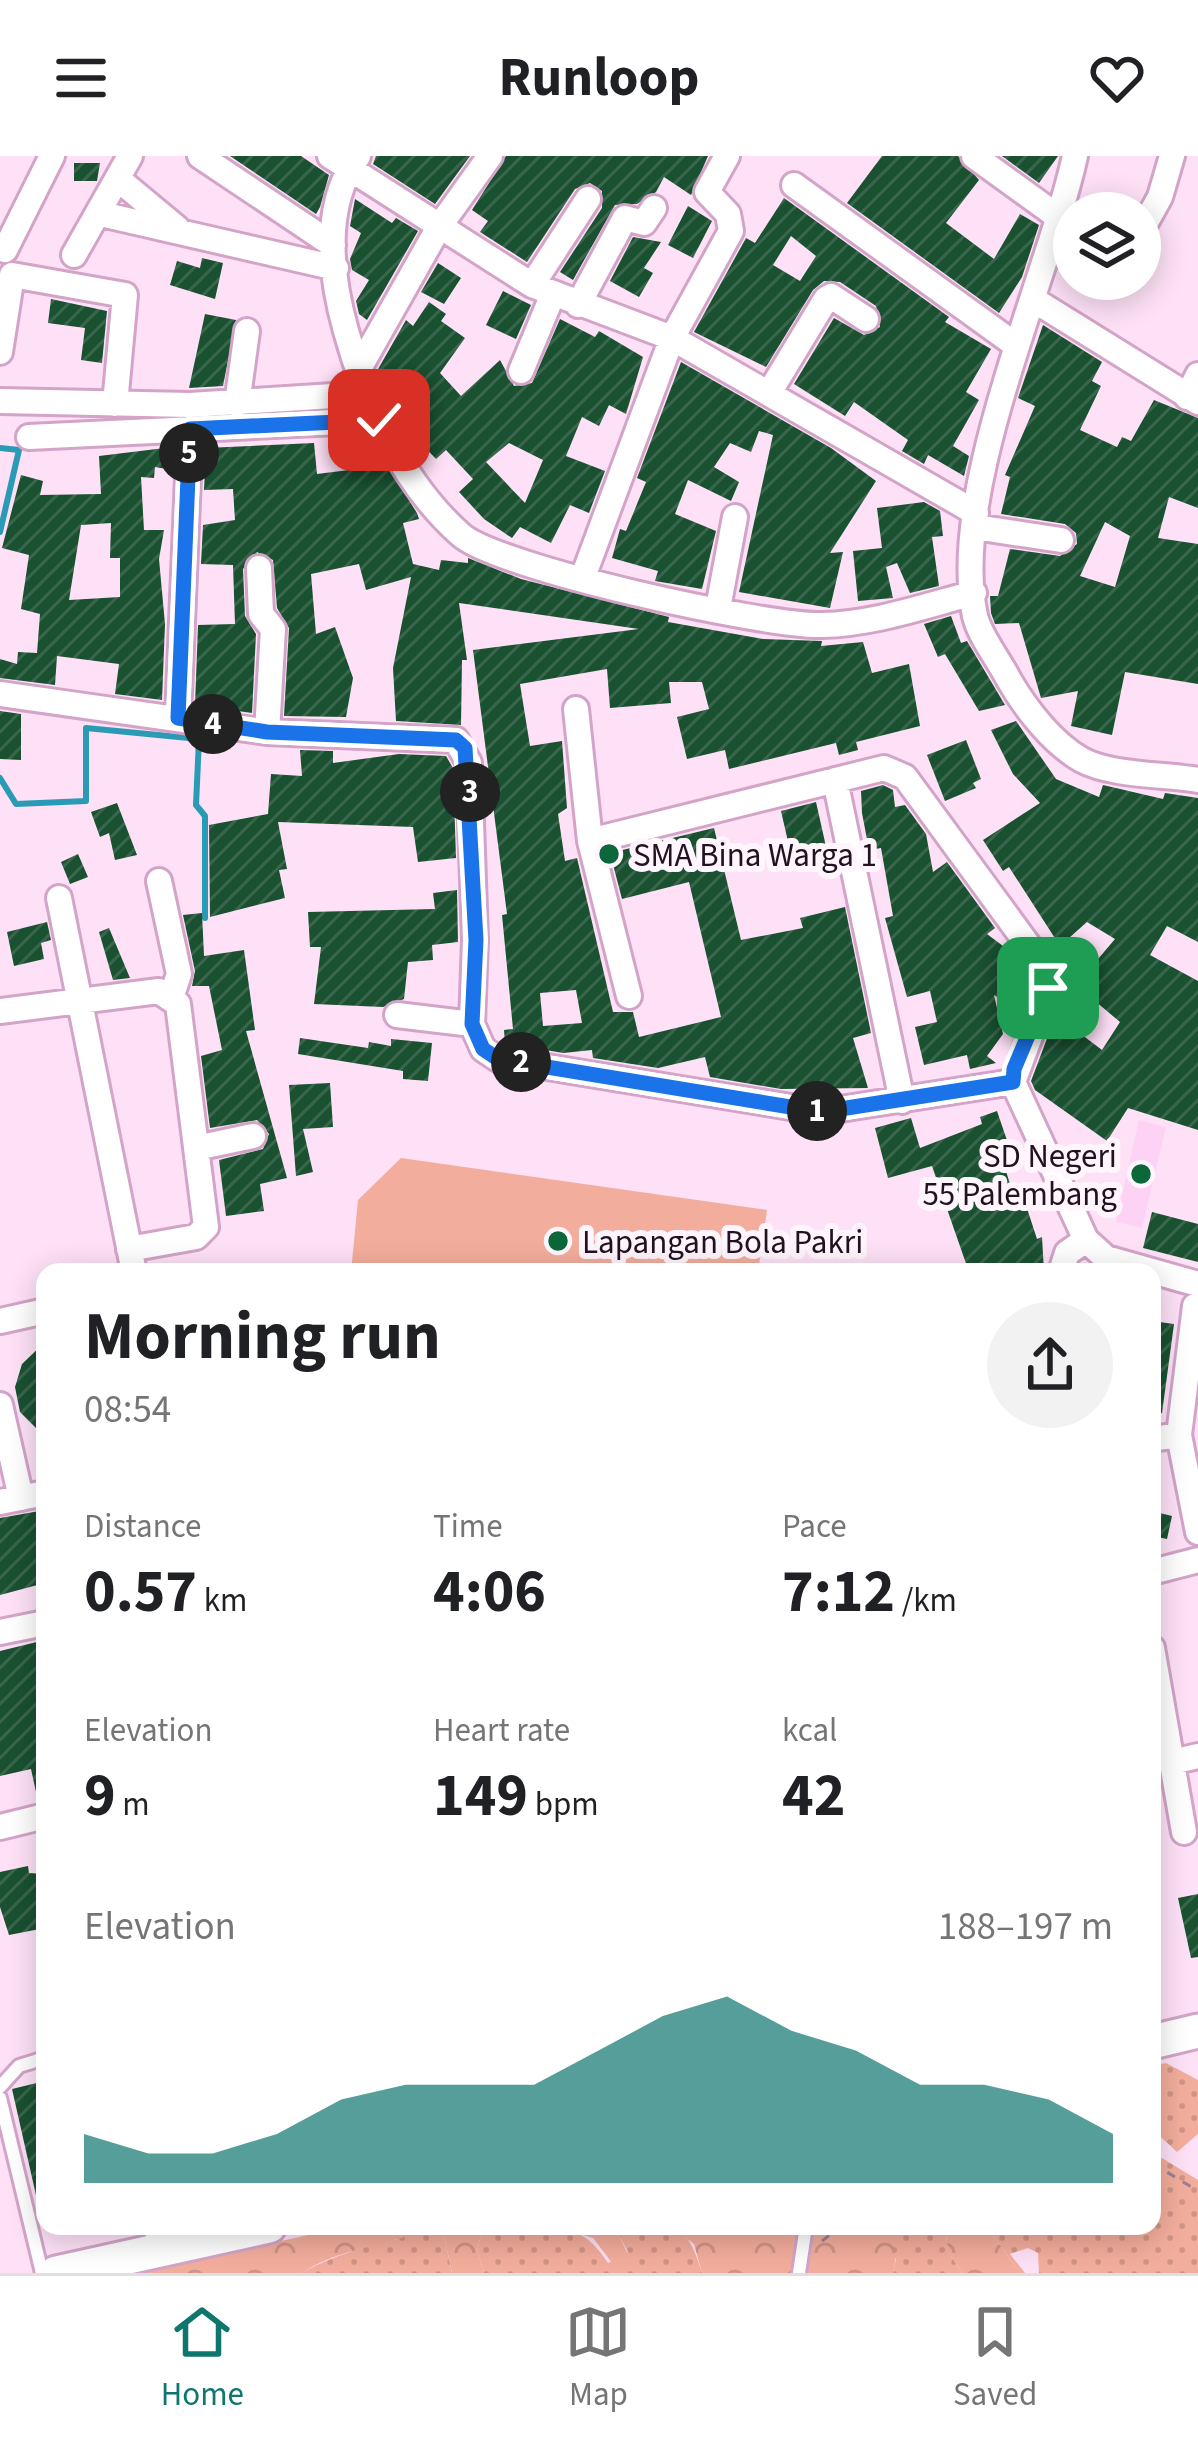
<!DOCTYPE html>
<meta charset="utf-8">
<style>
:root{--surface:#fff;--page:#f2f2f2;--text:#202124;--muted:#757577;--line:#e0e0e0;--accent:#0f766e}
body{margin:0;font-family:"Source Sans 3",sans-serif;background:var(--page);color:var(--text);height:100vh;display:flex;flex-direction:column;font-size:45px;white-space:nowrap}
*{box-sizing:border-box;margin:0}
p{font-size:39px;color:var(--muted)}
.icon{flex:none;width:66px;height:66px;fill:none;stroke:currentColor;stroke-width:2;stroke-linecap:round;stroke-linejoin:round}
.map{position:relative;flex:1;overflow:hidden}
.drawer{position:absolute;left:36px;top:1107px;width:1125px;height:972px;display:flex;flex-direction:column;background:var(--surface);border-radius:24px;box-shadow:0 6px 30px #0003}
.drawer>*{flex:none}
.fabs{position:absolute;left:1053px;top:36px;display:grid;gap:24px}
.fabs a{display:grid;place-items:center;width:108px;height:108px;border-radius:50%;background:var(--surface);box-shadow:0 6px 30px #0003;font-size:60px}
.pin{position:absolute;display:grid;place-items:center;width:102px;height:102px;color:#fff;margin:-51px;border-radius:24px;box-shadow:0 6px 18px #0006}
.km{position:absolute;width:60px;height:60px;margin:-30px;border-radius:50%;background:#222;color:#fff;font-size:33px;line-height:60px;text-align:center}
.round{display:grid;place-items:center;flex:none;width:126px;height:126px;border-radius:63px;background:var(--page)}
.headline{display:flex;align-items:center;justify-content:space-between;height:204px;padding:0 48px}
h1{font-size:66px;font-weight:700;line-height:90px}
.stats{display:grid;grid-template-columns:repeat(3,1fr);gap:18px;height:204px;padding:12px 48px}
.stats div{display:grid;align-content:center}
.stats b{font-size:60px;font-weight:700}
.stats small{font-size:33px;font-weight:400}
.stats p{font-size:33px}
.chart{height:336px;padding:24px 48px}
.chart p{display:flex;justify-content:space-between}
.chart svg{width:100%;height:216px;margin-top:12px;fill:var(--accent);opacity:.7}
header{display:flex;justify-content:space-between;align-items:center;height:156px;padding:0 48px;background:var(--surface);font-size:54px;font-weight:700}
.menu{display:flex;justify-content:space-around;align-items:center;height:168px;border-top:3px solid var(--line);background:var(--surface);font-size:33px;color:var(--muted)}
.menu a{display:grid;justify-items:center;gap:6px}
.menu .current{color:var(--accent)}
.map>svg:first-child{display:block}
.built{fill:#fed2f4}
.grass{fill:url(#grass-dots)}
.forest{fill:url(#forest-crowns)}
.pitch{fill:#f3ad9c}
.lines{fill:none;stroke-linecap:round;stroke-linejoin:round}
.stream{stroke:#2b9ab5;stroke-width:6}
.building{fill:url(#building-hatch);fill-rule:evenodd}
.service-casing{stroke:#d3a4c8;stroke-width:18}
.minor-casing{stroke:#d3a4c8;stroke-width:30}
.secondary-casing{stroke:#d3a4c8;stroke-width:39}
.path{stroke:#998294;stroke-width:3;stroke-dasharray:9 9;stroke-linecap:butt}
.service{stroke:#fff;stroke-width:12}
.minor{stroke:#fff;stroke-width:24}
.secondary{stroke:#fff;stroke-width:33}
.route-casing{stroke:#fff;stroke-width:24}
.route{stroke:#1a73e8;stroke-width:15}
.poi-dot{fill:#0c673a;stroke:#fff5fc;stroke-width:4.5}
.labels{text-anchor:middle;stroke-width:12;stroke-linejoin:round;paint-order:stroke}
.poi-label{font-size:33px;fill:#22121f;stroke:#fff5fc;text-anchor:start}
</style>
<header><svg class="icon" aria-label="menu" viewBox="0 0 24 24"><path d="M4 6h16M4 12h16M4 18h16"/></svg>Runloop<svg class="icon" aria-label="heart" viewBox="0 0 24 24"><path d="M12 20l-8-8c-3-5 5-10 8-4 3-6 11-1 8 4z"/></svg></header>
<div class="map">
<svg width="1198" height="2117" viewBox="0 0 1198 2117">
<defs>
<pattern id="grass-dots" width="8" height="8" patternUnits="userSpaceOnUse" patternTransform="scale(3)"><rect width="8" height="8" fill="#f3ad9c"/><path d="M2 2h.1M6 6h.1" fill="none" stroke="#d09486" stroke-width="1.8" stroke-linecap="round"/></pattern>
<pattern id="forest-crowns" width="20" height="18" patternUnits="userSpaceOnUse" patternTransform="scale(3)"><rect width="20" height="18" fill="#f3ad9c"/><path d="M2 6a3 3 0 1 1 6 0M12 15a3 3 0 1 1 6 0" fill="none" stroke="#d09486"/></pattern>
<pattern id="building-hatch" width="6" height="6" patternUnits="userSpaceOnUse" patternTransform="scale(3)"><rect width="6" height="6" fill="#195131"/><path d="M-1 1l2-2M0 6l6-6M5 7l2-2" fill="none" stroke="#3a664d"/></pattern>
</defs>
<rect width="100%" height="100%" fill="#fee1f7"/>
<path class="built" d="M1139,964L1166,971L1142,1072L1116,1066Z"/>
<path class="grass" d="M1166,1907L1198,1924V1978L1177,1996L1152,1973V1910Z
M1152,1996L1198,2024V2117H1039L1038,2097L1028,2092L1010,2098L1025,2117H1020L986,2070H1152Z
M413,2070H442L452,2117H303C317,2106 381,2084 396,2084Z
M505,2070C552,2074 579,2061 608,2107L628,2096L619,2079L627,2070C676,2070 687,2066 702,2117H484L477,2094L482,2076Z
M867,2070H945L948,2095L962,2117H893L896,2103Z"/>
<path class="forest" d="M349,2070H412L405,2081C376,2090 329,2097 303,2117H136Z
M442,2070H505L482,2076L477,2094L484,2117H452Z
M554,2070H627L619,2079L631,2105L626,2112H616L593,2082Z
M671,2070L877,2071C894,2079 898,2100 893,2117H702L694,2088Z
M945,2070H986L1020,2117H962L948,2095Z"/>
<path class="pitch" d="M401,1002L767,1054L758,1116H351L358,1044Z"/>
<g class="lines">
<path class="stream" d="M0,292L19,294L0,376
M0,622L16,648L86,645V572L199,583L196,649L205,660V762"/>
</g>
<path class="building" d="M230,0H301L329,19L320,51L316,58Z
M376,0H470L435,48L373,8Z
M506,0H708L691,39L664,21L656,36L637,48L615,49L573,124L560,116L602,52V35L590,27L575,33L527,106L480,76L488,65L472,54Z
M882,0H958L979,24L946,67L994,103L1020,58L1039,69L1022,121L999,157L847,47Z
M1002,0H1058L1039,27Z
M74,7H100L97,25H74Z
M784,42L949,161L945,166L991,193L966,236L979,244L953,290L969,300L964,320L928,299L924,308L902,295L908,284L854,246L845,260L794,228L834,162L864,179L880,171L876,150L840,126L824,125L813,134L766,211L694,176L746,82L755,87ZM791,80L816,100L800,125L773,109Z
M355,43L392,67L396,62L418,75L367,164L359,158L356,145L369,124L352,114L350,103L361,77L350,70Z
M688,50L712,65L693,102L668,89Z
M633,81L661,86L644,112L653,117L639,141L610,125Z
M202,102L223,107L215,143L170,129L177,105L200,112Z
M438,107L461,122L444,148L421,136Z
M503,135L531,149L516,183L486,169Z
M51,143L107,155L102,207L81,204L85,172L48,167Z
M429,146L446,158L441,165L465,182L440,217L461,240L500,204L514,230L532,227L560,163L595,181L599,175L643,201L626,258L609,249L599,270L582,261L566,300L605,315L589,357L570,349L551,387L520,371L512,382L484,363L459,336L473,323L446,294L436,303L398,263L426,242L397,217L388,226L377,215L406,164L413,170ZM509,287L543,304L525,347L486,306Z
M205,158L236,164L223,230L189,232Z
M1043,169L1102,206L1092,225L1101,230L1080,274L1117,291L1122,281L1131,285L1154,244L1198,262V352L1169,341L1158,382L1198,388V528L1125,516L1112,579L1071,570L1078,535L1041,542L1019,467L995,468L991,457L990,440H998L1010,393L1060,400L1077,388L1076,377L1065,368L1001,358L1010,321L1005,319L1035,250L1018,242ZM1105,366L1130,380L1115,431L1080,420Z
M681,206L831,292L876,325L830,397L843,396L830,452L739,436L773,279L759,275L751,296L730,287L714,311L739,326L731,345L688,324L675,358L716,375L702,433L655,425L658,415L612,402L620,373L626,375L646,326L637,322Z
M369,281L417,357L419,363L403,367L413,408L439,414L441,404L468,407V402L521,423L669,461L668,466L763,483L822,485L821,490L863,486L872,517L909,508L920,570L856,586L858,594L839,599L836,587L729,613L725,594L687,603L677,561L709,553L702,526H669L671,547L610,552L607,513L520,528L530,590L562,585L567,652L558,658L565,705L577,702L613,856H633L639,881L721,861L689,726L622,743L610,697L714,672L741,784L803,772L800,762L845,751L871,877L853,882L868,932L781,933L710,921L705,901L658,912L593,902L592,894L563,897L505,887L504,874L513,873L502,759L507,758L473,494L639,473L459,447L467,504H462L461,569L396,565L393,512L411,421L366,434L359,408L311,418L316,478L335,471L353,522L346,561L284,560L289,472L277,452L273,404L257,396L243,413L245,460L256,478L252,557L195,549L198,469L235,468L233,409L201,408L203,369L235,364L233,333L204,334L206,292L314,287L317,318L349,314L343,282ZM576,834L582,867L543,870L540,837Z
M173,291L172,314L155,311L154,322L141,321L144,374H164L159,403L165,468L162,544L115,538L119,508L57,500L55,529L0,522V503L17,508L18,496L37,497L40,458L21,453L29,399L2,392L21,319L43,325L40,339L101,338L99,300ZM111,367L110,402H120V441L69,444L81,369Z
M924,346L940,355L943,380L932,381L939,430L910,437L897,407L886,411L893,442L858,445L853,395L882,392L877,352Z
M951,460L961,487L967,485L1005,549L979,555L945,498L938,501L924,468Z
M0,555L21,558V604L0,603Z
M1016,565L1056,623L1099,641L1103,629L1163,643L1165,637L1198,642V786L1167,770L1150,799L1198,825V974L1128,952L1107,985L1035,934L1031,925L1048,880L1061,863L1102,894L1120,866L1076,829L1115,783L1087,766L1060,790L1009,711L1003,715L983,684L1040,647L1013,618L991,574Z
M966,584L981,623L973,627L976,632L945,645L927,599Z
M300,594L333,595V607L399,598L446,600L453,612L456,702L418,706L413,671L278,666L287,713L279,714L285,742L210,761L209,669L268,658L271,618L302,620Z
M883,629L893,634L895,651L905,649L926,678L933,716L947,706L995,772L987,778L1015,799L1029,818L1031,830L1019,856L994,839L1003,878L987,900L996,907L970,913L967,899L924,909L915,871L937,866L930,835L907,841L885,762L893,760L881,692L869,694L862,657L861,635Z
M816,646L827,695L792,703L781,655Z
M117,647L137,699L115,704L109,677L100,681L91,656Z
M78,698L88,721L70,728L61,706Z
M457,734L458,786L432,789L433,804L408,806L404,843L383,851L314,848L321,791H310L308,756L435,753L433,737Z
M202,757L204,800L244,794L255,874L246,875L287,1022L260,1028L264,1055L226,1060L219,1004L263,993L269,978L257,964L210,972L201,900L222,894L209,830H192L195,815L183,759Z
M47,766L51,784L41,787L44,803L14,810L7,776Z
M109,772L130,822L113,824L99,776Z
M300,882L368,892L369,886L391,890V883L432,887L428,925L403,923V915L298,898Z
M330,927L333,971L303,973L313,1016L296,1020L289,929Z
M997,955L1013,1002L1003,1006L1013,1037L1021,1034L1037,1083L1042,1081L1044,1116H969L932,1010L888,1022L875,972L911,962L920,992L982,968L980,961Z
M1152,1056L1198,1068V1106L1143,1092Z
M1152,1165L1174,1168L1162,1257L1152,1256Z
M45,1186V1281L20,1256L15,1231L22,1208Z
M45,1354V1427L0,1439V1362Z
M1152,1355L1172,1360L1167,1383L1152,1380Z
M45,1484V1644L38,1645L31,1613L0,1620V1495Z
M28,1710L29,1717L45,1718V1772L9,1779L0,1751V1716Z
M1198,1738V1801L1191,1802L1178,1742Z
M45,1925V2047L38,2048L12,1933Z"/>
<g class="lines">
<defs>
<path id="service" d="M0,1931L19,1910L45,1902
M0,1942L42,2117
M150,2070L155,2094
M799,2117L806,2070"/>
<path id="minor" d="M200,0L333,89
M330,0L532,129L672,182L976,357
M358,0C322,50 330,118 346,175C366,248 403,328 461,379C499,412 767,471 822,469C874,468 924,450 974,437
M974,0L1072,71
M1075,0C1047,126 948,336 975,460C980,481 999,504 1009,524C1026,553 1052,587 1082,604C1112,620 1164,618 1198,624
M118,23L177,72
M794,29L1017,190
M101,58L336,112
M1140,77L1160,41L1172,0
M5,94L52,0
M74,99L130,0
M532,129L588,43
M1034,144L1198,246
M578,149L625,62L644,67L654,52
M0,196L12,119L125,139L115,248
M521,215L553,138
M357,216L439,71L490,0
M769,237L826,143L831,140L866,163
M1187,241L1198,219
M0,245L190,249L364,238
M237,248L247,175
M29,281L379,264
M975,371L1061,384
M259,412L261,458L273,473L267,576
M583,421L672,182L731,75L728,58L707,36L727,0
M718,452L735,361
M0,538L267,576L456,584L469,607L475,784L472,868L483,893L498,903L821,956L1013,926L1086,1084L1106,1102L1198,1128
M576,553L590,685L884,612L905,621L1045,812L1048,832L1013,926
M178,562L190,273
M835,624L902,945
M590,685L629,840
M159,725L179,818L172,839
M59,742L134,1116
M0,855L159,835L178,848L206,1071L196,1081L129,1093
M397,859L472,868
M196,992L253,980
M1061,1116L1067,1097L1086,1084
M1195,1150L1179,1279L1198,1376
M0,1165L45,1155
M0,1249L21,1342
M1152,1283L1179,1279
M0,1346L45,1337
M1152,1416L1198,1404
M0,1476L45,1467
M1152,1492L1184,1676
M1172,1606L1198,1600
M0,1671L45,1660"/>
<path id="secondary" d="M1152,1886L1198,1875
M56,2117L269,2070"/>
</defs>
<use href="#service" class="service-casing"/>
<use href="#minor" class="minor-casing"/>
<use href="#secondary" class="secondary-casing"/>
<path class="path" d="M1152,2007L1198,2035
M822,2085L841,2070"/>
<use href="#service" class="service"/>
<use href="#minor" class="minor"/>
<use href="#secondary" class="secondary"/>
</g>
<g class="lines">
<defs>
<path id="route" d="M379,264L190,273L178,562L267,576L456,584L465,592L476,784L472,868L483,893L498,903L821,956L1013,926L1014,913L1048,832"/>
</defs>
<use href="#route" class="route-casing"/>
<use href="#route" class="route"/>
</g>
<g class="poi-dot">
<circle cx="609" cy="698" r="12"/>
<circle cx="1141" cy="1018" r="12"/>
<circle cx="558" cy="1085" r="12"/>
</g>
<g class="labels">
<g class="poi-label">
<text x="633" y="710">SMA Bina Warga 1</text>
<text x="1117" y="1011" text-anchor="end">SD Negeri<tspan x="1117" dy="38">55 Palembang</tspan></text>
<text x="582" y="1097">Lapangan Bola Pakri</text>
</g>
</g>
</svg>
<div class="fabs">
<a><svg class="icon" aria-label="layers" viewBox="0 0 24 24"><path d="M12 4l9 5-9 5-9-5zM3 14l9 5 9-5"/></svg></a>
</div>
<div class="pin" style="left:1048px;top:832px;background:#1e9e55"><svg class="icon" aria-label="arrive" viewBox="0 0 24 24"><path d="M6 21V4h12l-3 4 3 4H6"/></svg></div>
<div class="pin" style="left:379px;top:264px;background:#d93025"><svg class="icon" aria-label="check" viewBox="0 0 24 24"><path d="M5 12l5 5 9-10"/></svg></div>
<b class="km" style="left:817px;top:955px">1</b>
<b class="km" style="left:521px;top:906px">2</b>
<b class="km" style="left:470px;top:636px">3</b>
<b class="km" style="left:213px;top:568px">4</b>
<b class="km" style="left:189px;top:297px">5</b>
<section class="drawer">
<div class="headline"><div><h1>Morning run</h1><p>08:54</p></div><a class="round"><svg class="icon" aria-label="share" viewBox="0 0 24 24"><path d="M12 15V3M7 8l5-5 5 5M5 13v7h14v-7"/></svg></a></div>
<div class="stats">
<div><p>Distance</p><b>0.57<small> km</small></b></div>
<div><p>Time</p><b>4:06</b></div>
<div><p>Pace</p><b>7:12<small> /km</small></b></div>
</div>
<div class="stats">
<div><p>Elevation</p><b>9<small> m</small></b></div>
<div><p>Heart rate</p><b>149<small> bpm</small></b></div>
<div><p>kcal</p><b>42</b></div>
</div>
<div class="chart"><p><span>Elevation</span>188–197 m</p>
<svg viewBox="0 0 160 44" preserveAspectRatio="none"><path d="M0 44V34L10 38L20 38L30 34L40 27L50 24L60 24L70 24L80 17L90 10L100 6L110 13L120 17L130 24L140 24L150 27L160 34V44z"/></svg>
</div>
</section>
</div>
<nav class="menu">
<a class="current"><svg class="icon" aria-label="home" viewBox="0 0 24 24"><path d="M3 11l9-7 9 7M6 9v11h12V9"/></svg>Home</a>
<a><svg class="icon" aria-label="map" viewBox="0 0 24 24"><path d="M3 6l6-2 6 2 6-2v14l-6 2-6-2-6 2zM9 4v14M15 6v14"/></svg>Map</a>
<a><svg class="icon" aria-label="saved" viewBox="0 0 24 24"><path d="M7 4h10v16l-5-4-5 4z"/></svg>Saved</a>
</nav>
